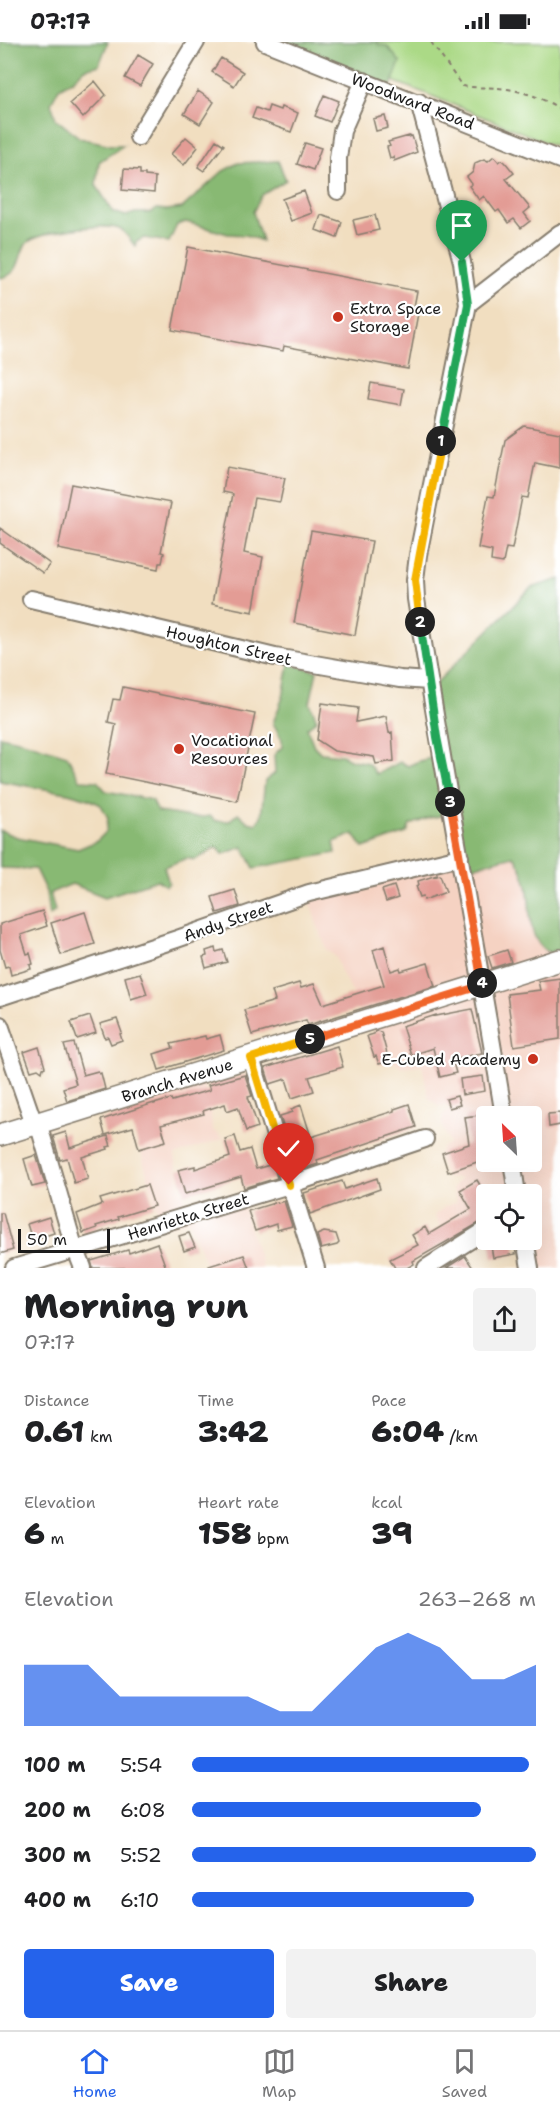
<!DOCTYPE html>
<meta charset="utf-8">
<style>
:root{--surface:#fff;--page:#f2f2f2;--text:#202124;--muted:#757577;--line:#e0e0e0;--accent:#2563eb}
body{margin:0;font-family:"Shantell Sans",sans-serif;background:var(--page);color:var(--text);height:100vh;display:flex;flex-direction:column;font-size:22px;white-space:nowrap}
*{box-sizing:border-box;margin:0}
p{font-size:20px;color:var(--muted)}
.icon{flex:none;width:33px;height:33px;fill:none;stroke:currentColor;stroke-width:2;stroke-linecap:round;stroke-linejoin:round}
.map{position:relative;height:1226px;overflow:hidden}
.sheet{display:flex;flex-direction:column;background:var(--surface);flex:1}
.sheet>*{flex:none}
.needle{width:39px;rotate:335deg}
.tools{position:absolute;left:476px;top:1064px;display:grid;gap:12px}
.tools a{display:grid;place-items:center;width:66px;height:66px;border-radius:6px;background:var(--surface);box-shadow:0 6px 24px #0002;font-size:30px}
.scale{position:absolute;left:18px;bottom:15px;width:92px;box-sizing:border-box;padding-left:6px;border:3px solid #1c1c1c;border-top:0;font-size:16px;line-height:21px;white-space:nowrap;color:#1c1c1c;-webkit-text-stroke:4px #fff;paint-order:stroke}
.pin{position:absolute;display:grid;place-items:center;width:51px;height:51px;color:#fff;margin:-62px -26px;border-radius:50% 50% 50% 0;rotate:-45deg;box-shadow:0 0 6px #0007}
.pin .icon{rotate:45deg}
.km{position:absolute;width:30px;height:30px;margin:-15px;border-radius:50%;background:#222;color:#fff;font-size:16px;line-height:30px;text-align:center}
.round{display:grid;place-items:center;flex:none;width:63px;height:63px;border-radius:6px;background:var(--page)}
.headline{display:flex;align-items:center;justify-content:space-between;height:102px;padding:0 24px}
h1{font-size:33px;font-weight:800;line-height:45px}
.metrics{display:grid;grid-template-columns:repeat(3,1fr);gap:9px;height:102px;padding:6px 24px}
.metrics div{display:grid;align-content:center}
.metrics b{font-size:30px;font-weight:800}
.metrics small{font-size:16px;font-weight:400}
.metrics p{font-size:16px}
.chart{height:168px;padding:12px 24px}
.chart p{display:flex;justify-content:space-between}
.chart svg{width:100%;height:108px;margin-top:6px;fill:var(--accent);opacity:.7}
.primary-button{display:flex;gap:12px;margin-top:auto;padding:12px 24px}
.primary-button a{flex:1;height:69px;border-radius:6px;background:var(--accent);color:#fff;font-size:24px;font-weight:800;line-height:69px;text-align:center}
.primary-button a+a{background:var(--page);color:var(--text)}
ul{padding:0 24px;list-style:none;font-size:20px}
li{display:grid;grid-template-columns:96px 72px 1fr;align-items:center;height:45px}
li i{height:15px;border-radius:8px;background:var(--accent)}
.status{display:flex;justify-content:space-between;align-items:center;height:42px;padding:0 30px;background:var(--surface);direction:ltr}
.status svg{height:16px;fill:currentColor}
.dock{display:flex;justify-content:space-around;align-items:center;height:84px;border-top:2px solid var(--line);background:var(--surface);font-size:16px;color:var(--muted)}
.dock a{display:grid;justify-items:center;gap:3px}
.dock .on{color:var(--accent)}
.map>svg:first-child{display:block}
.built{fill:#f5d2c2;fill-rule:evenodd}
.green{fill:#abd986;stroke:#647a51;stroke-width:1.5}
.forest{fill:#88b973;stroke:#526a48;stroke-width:1.5}
.building{fill:#e39c95}
.lines{fill:none;stroke-linecap:round;stroke-linejoin:round}
.minor-casing{stroke:#867d6e;stroke-width:20}
.major-casing{stroke:#867d6e;stroke-width:24}
.path{stroke:#867d6e;stroke-width:2;stroke-dasharray:4.5 4.5;stroke-linecap:butt}
.minor{stroke:#fff;stroke-width:16}
.major{stroke:#fff;stroke-width:21}
.split-1-casing{stroke:#fff;stroke-width:12}
.split-2-casing{stroke:#fff;stroke-width:12}
.split-3-casing{stroke:#fff;stroke-width:12}
.split-4-casing{stroke:#fff;stroke-width:12}
.split-5-casing{stroke:#fff;stroke-width:12}
.split-6-casing{stroke:#fff;stroke-width:12}
.split-1{stroke:#22a559;stroke-width:8}
.split-2{stroke:#f5b400;stroke-width:8}
.split-3{stroke:#22a559;stroke-width:8}
.split-4{stroke:#f0652b;stroke-width:8}
.split-5{stroke:#f0652b;stroke-width:8}
.split-6{stroke:#f5b400;stroke-width:8}
.poi-dot{fill:#c8321e;stroke:#fff;stroke-width:2}
.labels{text-anchor:middle;stroke-width:4.5;stroke-linejoin:round;paint-order:stroke}
.street-label{font-size:16px;fill:#1c1c1c;stroke:#fff}
.poi-label{font-size:16px;fill:#1c1c1c;stroke:#fff;text-anchor:start}
</style>
<div class="status"><b>07:17</b><svg viewBox="0 0 49 12"><path d="M0 12V9h3v3zM5 12V6h3v6zM10 12V3h3v9zM15 12V0h3v12zM26 1h20v11H26zM47 4h2v5h-2z"/></svg></div>
<div class="map">
<svg width="560" height="1226" viewBox="0 0 560 1226">
<rect width="100%" height="100%" fill="#fff"/>
<filter id="ink" filterUnits="userSpaceOnUse"><feTurbulence type="fractalNoise" baseFrequency=".0167" numOctaves="2"/><feDisplacementMap in="SourceGraphic" scale="12" xChannelSelector="R" yChannelSelector="G"/><feConvolveMatrix kernelMatrix="1 2 1 2 8 2 1 2 1" color-interpolation-filters="sRGB"/></filter>
<filter id="wash" filterUnits="userSpaceOnUse"><feTurbulence type="fractalNoise" baseFrequency=".008" numOctaves="4" result="noise"/><feDisplacementMap in="SourceGraphic" scale="24" xChannelSelector="R" yChannelSelector="G"/><feGaussianBlur stdDeviation="1.35" result="paint"/><feColorMatrix in="noise" values="0 0 0 0 0 0 0 0 0 0 0 0 0 0 0 0 0 1.4 0 .05"/><feComposite in="paint" operator="in"/></filter>
<g filter="url(#wash)">
<rect width="100%" height="100%" fill="#f1dec0"/>
<path class="built" d="M513,814L516,817L524,832L527,845L532,893L541,906L549,911L556,932L560,931V1226H530L531,1152H486V1191L455,1209L434,1173L446,1164L457,1160L452,1146L460,1136L446,1135L438,1114L442,1106L450,1102L442,1082L443,1073L456,1063L439,1064L429,1056L422,1023L401,1025L390,1018L382,1011L373,983L362,982L357,959L341,930L336,915L327,908L316,880L309,854L460,820L464,827ZM486,1074H531V1119H486Z
M202,1037L211,1070L212,1087L223,1097L175,1113L179,1141L192,1174L241,1158L262,1226H207L189,1178L162,1186L140,1107L123,1059Z"/>
<path class="green" d="M290,0H560V106L422,50Z"/>
<path class="forest" d="M0,0H108L99,23L84,27L73,38L59,46L51,61L56,77L80,96L111,103H124L99,120L96,143L113,170L126,174L135,171H149L157,167L167,168L182,166L223,129L238,121L278,119L286,138L262,153L253,170L262,199L246,193L228,192L186,180L177,183L169,200L144,196L136,200L135,204C130,198 125,189 119,187C104,180 38,190 27,201C17,213 23,232 0,236Z
M255,0H377L379,3L387,4L400,20L389,49Z
M560,537V907L549,911C525,896 532,868 527,844C525,834 521,826 516,817L513,814L464,827L451,772L429,776L410,783L407,791L363,806L354,792L334,800L336,811L254,826L243,805L223,812L217,805L195,818L187,816L164,825L169,841L166,844L157,838L105,855L72,842L50,851L55,869L49,874L46,850L35,827L0,826V788L17,795L78,807L97,799L106,790L108,776L101,763L89,757L68,751L0,739V694L23,699L67,713L80,738L97,739L106,749L152,758L158,770C177,772 192,778 210,774L216,779H229L238,771L248,780L256,782L261,775L265,739L275,731L274,713L282,705V698L273,681L283,655L289,622L317,629L310,661L317,678L307,686L314,704L321,711L342,713L352,718L368,721L376,732L400,720L408,724L419,719L440,714L434,643L531,546Z"/>
<g id="blocks">
<path class="building" d="M138,13L153,22L140,44L125,36Z
M221,16L243,30L234,44L212,30Z
M95,39L106,53L83,76L70,61Z
M198,49L214,60L200,82L184,72Z
M324,53L339,59L330,80L315,74Z
M269,64L280,68L281,65L298,71L291,90L252,76L256,66L267,70Z
M385,74L388,86L376,89L373,77Z
M409,94V95L412,94L417,110L394,119L393,115L390,116L387,105L390,104L388,100Z
M186,95L198,105L184,123L171,112Z
M216,98L224,103L204,129L198,125Z
M305,101L321,106L313,128L297,122Z
M494,114L499,120L502,118L505,120L514,131L506,137L530,166L524,171L530,179L521,186L514,177L508,181L499,168L496,170L484,154L479,158L469,144L472,142L467,135L473,130L475,121L484,117L488,119Z
M124,127L140,128V132H145V134L155,135L154,151L122,148Z
M304,149L312,171L291,179L282,157Z
M321,173L342,180L337,196L316,188Z
M375,173L379,188L357,193L353,178Z
M188,205L417,249L413,270L418,271L408,327L284,304L283,309L172,288Z
M371,341L404,347L401,363L368,357Z
M524,384L560,391V426L535,421L528,456L522,455L512,507L506,506L503,521L491,519L492,509L478,506L488,454L494,455L505,398Z
M227,425L285,436L280,460L254,456L244,511L263,515L253,570L212,562L233,452L223,450Z
M71,442L171,461L161,510L164,511L162,521H159L158,527L58,507Z
M0,486L50,522L43,531L0,501Z
M311,489L372,499L355,593L294,581Z
M123,645L255,672L237,759L106,732L116,682L108,680L113,657L120,658Z
M322,661L358,666L356,680L386,674L389,691L392,690L394,719L376,722L374,715L334,709L317,698Z
M437,833V834L440,833L446,850L424,858L423,854L420,855L416,844L419,843L418,839Z
M394,844L398,856L386,860L382,848Z
M235,848L240,864L217,871L212,855Z
M42,869L47,884L21,893L27,912L30,911L33,922L30,923L31,927L11,933L9,924L5,925L0,908V882Z
M85,870L95,902L61,913L51,881Z
M384,904L391,929L400,926L401,929L428,921L435,944L308,983L306,978L252,993L244,968L275,959L272,949L299,941L301,946L314,942L323,962L384,943L373,908Z
M215,906L216,910L223,908L227,920L206,926L203,915L207,914L206,909Z
M507,908L511,920L492,926L488,914Z
M140,931L147,952L131,957L125,935Z
M560,936V997L514,1004L507,952L540,948L538,939Z
M472,967L482,1011L452,1017L456,1031L440,1035L433,1006L411,1013L402,984L436,973V974Z
M90,974L96,991L77,997L71,980Z
M117,977L122,991L120,992L122,998L111,1002L108,995L105,996L100,982Z
M375,989L381,990L389,1019L379,1022L376,1014L374,1015L367,994L374,992Z
M220,993L224,1008L159,1028L154,1012L173,1006L171,1002L205,994L206,997Z
M74,1001L83,1033L98,1029L99,1032L101,1031L105,1047L67,1059L63,1046L76,1042L64,1003Z
M337,1004L343,1025L309,1035L314,1049L292,1056L286,1037L270,1042L265,1026Z
M39,1005L45,1025L43,1026L42,1030L38,1027L31,1029L24,1010Z
M245,1033L252,1054L248,1055L258,1085L246,1089L238,1065L227,1069L225,1062L203,1069L204,1072L161,1083L166,1099L139,1107L133,1085L105,1093L101,1078L154,1061V1062L171,1057L172,1059L210,1048L208,1043Z
M483,1034L485,1049L462,1053L460,1037Z
M457,1054L460,1063L449,1066L446,1057Z
M409,1062L416,1085L317,1118L318,1122L297,1129L292,1113L302,1110L295,1086L285,1090L280,1074L293,1070L291,1067L301,1063L311,1095L394,1069V1067Z
M560,1071V1083L549,1085L548,1072Z
M486,1072V1088L483,1089L486,1098V1117L448,1130L442,1111L469,1102L465,1075Z
M66,1090L70,1106L108,1094L111,1104L107,1105L108,1107L82,1115L88,1137L74,1141L67,1116L60,1118L53,1094Z
M235,1094L240,1110L250,1107L256,1127L273,1122L277,1136L244,1146L241,1135L185,1152L178,1128L195,1124V1127L230,1115L225,1097Z
M36,1113L45,1142L32,1145L24,1117Z
M377,1136L380,1147L310,1172L304,1151L342,1139L345,1147Z
M477,1138L486,1153V1177L413,1219L414,1222L407,1226H395L390,1217L418,1203L412,1193L425,1185L429,1192L471,1167L460,1148Z
M147,1143L154,1164L118,1175L119,1177L96,1184L97,1186L83,1191L77,1172L102,1162L100,1157Z
M284,1159L292,1184L277,1188L276,1182L255,1189L248,1169L277,1160L278,1161Z
M0,1171H3L13,1208L0,1212Z
M49,1175L54,1191L32,1198L27,1182Z
M324,1190L336,1192L339,1201L337,1203L321,1207L317,1193Z
M189,1191L195,1205L184,1209L179,1194Z
M514,1197L516,1212L493,1216L490,1198Z
M157,1201L166,1226H93L91,1219L128,1208L129,1211Z
M244,1213L249,1226H209V1224Z
M465,1214L473,1226H446Z"/>
</g>
</g>
<g filter="url(#ink)">
<use href="#blocks" fill-opacity="0" stroke="#867d6e" stroke-width="1.5"/>
<g class="lines">
<defs>
<path id="minor" d="M265,0L560,118
M419,60L462,220L468,262L418,513L415,538L416,557C443,730 476,902 504,1074
M138,95L196,0
M338,149V116L342,89L364,39
M468,262L560,191
M31,557L275,615L400,637L429,639
M0,955L177,897L309,851L460,815
M0,983L31,1073L41,1091L72,1198L83,1226
M251,1016L316,1226
M512,1119L517,1152
M525,1197L530,1226
M14,1226L289,1143L425,1097
M426,1226L486,1188"/>
<path id="major" d="M0,1093L560,918"/>
</defs>
<use href="#minor" class="minor-casing"/>
<use href="#major" class="major-casing"/>
<path class="path" d="M431,0L462,44C473,46 484,45 496,46C517,47 542,55 560,67"/>
<use href="#minor" class="minor"/>
<use href="#major" class="major"/>
</g>
</g>
<g class="lines" filter="url(#ink)">
<defs>
<path id="split-1" d="M441,399L468,262L462,220"/>
<path id="split-2" d="M420,580L415,538L441,399"/>
<path id="split-3" d="M420,580L437,695L450,760"/>
<path id="split-4" d="M450,760L482,941"/>
<path id="split-5" d="M310,997L483,943L482,941"/>
<path id="split-6" d="M289,1143L251,1016L310,997"/>
</defs>
<use href="#split-1" class="split-1-casing"/>
<use href="#split-2" class="split-2-casing"/>
<use href="#split-3" class="split-3-casing"/>
<use href="#split-4" class="split-4-casing"/>
<use href="#split-5" class="split-5-casing"/>
<use href="#split-6" class="split-6-casing"/>
<use href="#split-1" class="split-1"/>
<use href="#split-2" class="split-2"/>
<use href="#split-3" class="split-3"/>
<use href="#split-4" class="split-4"/>
<use href="#split-5" class="split-5"/>
<use href="#split-6" class="split-6"/>
</g>
<g class="poi-dot">
<circle cx="338" cy="275" r="6"/>
<circle cx="179" cy="707" r="6"/>
<circle cx="533" cy="1017" r="6"/>
</g>
<g class="labels">
<g class="street-label">
<text transform="translate(413 59) rotate(21)" y="6">Woodward Road</text>
<text transform="translate(229 603) rotate(13)" y="6">Houghton Street</text>
<text transform="translate(228 879) rotate(-19)" y="6">Andy Street</text>
<text transform="translate(177 1038) rotate(-17)" y="6">Branch Avenue</text>
<text transform="translate(188 1174) rotate(-17)" y="6">Henrietta Street</text>
</g>
<g class="poi-label">
<text x="350" y="272">Extra Space<tspan x="350" dy="18">Storage</tspan></text>
<text x="191" y="704">Vocational<tspan x="191" dy="18">Resources</tspan></text>
<text x="521" y="1023" text-anchor="end">E-Cubed Academy</text>
</g>
</g>
</svg>
<div class="tools">
<a><svg class="needle" viewBox="-14 -14 28 28"><path d="M0-13l5 13h-10z" fill="#e53935"/><path d="M0 13l5-13h-10z" fill="#757577"/></svg></a>
<a><svg class="icon" aria-label="locate" viewBox="0 0 24 24"><circle cx="12" cy="12" r="6"/><path d="M12 2v4M12 18v4M2 12h4M18 12h4"/></svg></a>
</div>
<div class="scale">50 m</div>
<div class="pin" style="left:462px;top:220px;background:#1e9e55"><svg class="icon" aria-label="arrive" viewBox="0 0 24 24"><path d="M6 21V4h12l-3 4 3 4H6"/></svg></div>
<div class="pin" style="left:289px;top:1143px;background:#d93025"><svg class="icon" aria-label="check" viewBox="0 0 24 24"><path d="M5 12l5 5 9-10"/></svg></div>
<b class="km" style="left:441px;top:399px">1</b>
<b class="km" style="left:420px;top:580px">2</b>
<b class="km" style="left:450px;top:760px">3</b>
<b class="km" style="left:482px;top:941px">4</b>
<b class="km" style="left:310px;top:997px">5</b>
</div>
<section class="sheet">
<div class="headline"><div><h1>Morning run</h1><p>07:17</p></div><a class="round"><svg class="icon" aria-label="share" viewBox="0 0 24 24"><path d="M12 15V3M7 8l5-5 5 5M5 13v7h14v-7"/></svg></a></div>
<div class="metrics">
<div><p>Distance</p><b>0.61<small> km</small></b></div>
<div><p>Time</p><b>3:42</b></div>
<div><p>Pace</p><b>6:04<small> /km</small></b></div>
</div>
<div class="metrics">
<div><p>Elevation</p><b>6<small> m</small></b></div>
<div><p>Heart rate</p><b>158<small> bpm</small></b></div>
<div><p>kcal</p><b>39</b></div>
</div>
<div class="chart"><p><span>Elevation</span>263–268 m</p>
<svg viewBox="0 0 160 44" preserveAspectRatio="none"><path d="M0 44V19L10 19L20 19L30 32L40 32L50 32L60 32L70 32L80 38L90 38L100 25L110 12L120 6L130 12L140 25L150 25L160 19V44z"/></svg>
</div>
<ul>
<li><b>100 m</b>5:54<i style="width:98%"></i></li>
<li><b>200 m</b>6:08<i style="width:84%"></i></li>
<li><b>300 m</b>5:52<i style="width:100%"></i></li>
<li><b>400 m</b>6:10<i style="width:82%"></i></li>
</ul>
<div class="primary-button"><a>Save</a><a>Share</a></div>
</section>
<nav class="dock">
<a class="on"><svg class="icon" aria-label="home" viewBox="0 0 24 24"><path d="M3 11l9-7 9 7M6 9v11h12V9"/></svg>Home</a>
<a><svg class="icon" aria-label="map" viewBox="0 0 24 24"><path d="M3 6l6-2 6 2 6-2v14l-6 2-6-2-6 2zM9 4v14M15 6v14"/></svg>Map</a>
<a><svg class="icon" aria-label="saved" viewBox="0 0 24 24"><path d="M7 4h10v16l-5-4-5 4z"/></svg>Saved</a>
</nav>
